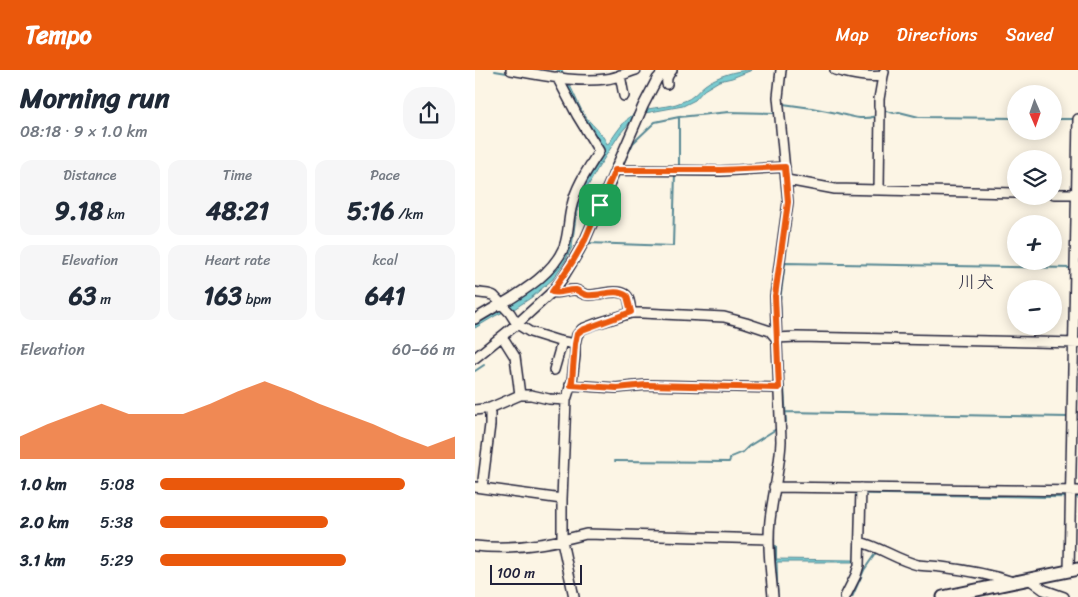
<!DOCTYPE html>
<meta charset="utf-8">
<style>
:root{--surface:#fff;--page:#f6f6f7;--text:#1f2937;--muted:#747a83;--accent:#ea580c}
body{margin:0;font-family:Sriracha,"Klee One",sans-serif;background:var(--page);color:var(--text);height:100vh;display:flex;flex-direction:column;font-size:19px;white-space:nowrap}
*{box-sizing:border-box;margin:0}
p{font-size:16px;color:var(--muted)}
.icon{flex:none;width:28px;height:28px;fill:none;stroke:currentColor;stroke-width:2;stroke-linecap:round;stroke-linejoin:round}
.map{position:relative;flex:1;overflow:hidden}
.sheet{display:flex;flex-direction:column;background:var(--surface);width:475px}
.sheet>*{flex:none}
.needle{width:32px;rotate:178deg}
.fabs{position:absolute;left:532px;top:15px;display:grid;gap:10px}
.fabs a{display:grid;place-items:center;width:55px;height:55px;border-radius:50%;background:var(--surface);box-shadow:0 2px 12px #0003;font-size:25px}
.scale{position:absolute;left:15px;bottom:12px;width:92px;box-sizing:border-box;padding-left:5px;border:2px solid #22223b;border-top:0;font-size:14px;line-height:18px;white-space:nowrap;color:#22223b;-webkit-text-stroke:4px #fcf5e5;paint-order:stroke}
.pin{position:absolute;display:grid;place-items:center;width:42px;height:42px;color:#fff;margin:-21px;border-radius:10px;box-shadow:0 2px 8px #0006}
.round{display:grid;place-items:center;flex:none;width:52px;height:52px;border-radius:20px;background:var(--page)}
.head{display:flex;align-items:center;justify-content:space-between;height:85px;padding:0 20px}
h1{font-size:28px;font-weight:700;line-height:38px}
.metrics{display:grid;grid-template-columns:repeat(3,1fr);gap:8px;height:85px;padding:5px 20px}
.metrics div{display:grid;align-content:center;border-radius:12px;background:var(--page);text-align:center}
.metrics b{font-size:25px;font-weight:700}
.metrics small{font-size:14px;font-weight:400}
.metrics p{font-size:14px}
.chart{height:140px;padding:10px 20px}
.chart p{display:flex;justify-content:space-between}
.chart svg{width:100%;height:90px;margin-top:5px;fill:var(--accent);opacity:.7}
ul{padding:0 20px;list-style:none;font-size:16px}
li{display:grid;grid-template-columns:80px 60px 1fr;align-items:center;height:38px}
li i{height:12px;border-radius:6px;background:var(--accent)}
header{display:flex;align-items:center;gap:30px;box-sizing:border-box;height:70px;padding:0 25px;background:var(--accent);color:#fff}
header strong{font-size:24px}
nav{display:flex;gap:28px;margin-inline-start:auto;font-size:18px}
main{display:flex;flex:1;min-height:0}
.map>svg:first-child{display:block}
.water{fill:#7accd0;stroke:#578894}
.lines{fill:none;stroke-linecap:round;stroke-linejoin:round}
.stream{stroke:#578894;stroke-width:2}
.minor-casing{stroke:#22223b;stroke-width:12}
.major-casing{stroke:#22223b;stroke-width:15}
.minor{stroke:#fcf5e5;stroke-width:9}
.major{stroke:#fcf5e5;stroke-width:11}
.route-casing{stroke:#fff;stroke-width:10}
.route{stroke:#ea580c;stroke-width:6}
.labels{text-anchor:middle;stroke-width:4;stroke-linejoin:round;paint-order:stroke}
.quarter-label{font-size:18px;fill:#22223b;stroke:#fcf5e5}
</style>
<header>
<strong>Tempo</strong>
<nav><a>Map</a><a>Directions</a><a>Saved</a></nav>
</header>
<main>
<section class="sheet">
<div class="head"><div><h1>Morning run</h1><p>08:18 · 9 × 1.0 km</p></div><a class="round"><svg class="icon" aria-label="share" viewBox="0 0 24 24"><path d="M12 15V3M7 8l5-5 5 5M5 13v7h14v-7"/></svg></a></div>
<div class="metrics">
<div><p>Distance</p><b>9.18<small> km</small></b></div>
<div><p>Time</p><b>48:21</b></div>
<div><p>Pace</p><b>5:16<small> /km</small></b></div>
</div>
<div class="metrics">
<div><p>Elevation</p><b>63<small> m</small></b></div>
<div><p>Heart rate</p><b>163<small> bpm</small></b></div>
<div><p>kcal</p><b>641</b></div>
</div>
<div class="chart"><p><span>Elevation</span>60–66 m</p>
<svg viewBox="0 0 160 44" preserveAspectRatio="none"><path d="M0 44V33L10 27L20 22L30 17L40 22L50 22L60 22L70 17L80 11L90 6L100 11L110 17L120 22L130 27L140 33L150 38L160 33V44z"/></svg>
</div>
<ul>
<li><b>1.0 km</b>5:08<i style="width:83%"></i></li>
<li><b>2.0 km</b>5:38<i style="width:57%"></i></li>
<li><b>3.1 km</b>5:29<i style="width:63%"></i></li>
</ul>
</section>
<div class="map">
<svg width="603" height="527" viewBox="0 0 603 527">
<rect width="100%" height="100%" fill="#fcf5e5"/>
<filter id="ink" filterUnits="userSpaceOnUse"><feTurbulence type="fractalNoise" baseFrequency=".02" numOctaves="2"/><feDisplacementMap in="SourceGraphic" scale="10" xChannelSelector="R" yChannelSelector="G"/><feConvolveMatrix kernelMatrix="1 2 1 2 8 2 1 2 1" color-interpolation-filters="sRGB"/></filter>
<g filter="url(#ink)">
<path class="water" d="M82,0H87C95,14 101,29 108,43C115,54 127,62 132,74L134,73C141,63 149,50 159,44C171,37 188,38 201,34C206,32 214,30 218,26C222,23 226,18 230,15C242,6 262,0 277,0L257,8L244,11L229,20L220,30L208,36L170,43L161,47L156,51L144,65L123,98L108,125L101,147L97,177L90,191L78,209L57,227L39,239H35L20,246L0,258V253L75,203L104,123L124,87Z
M381,422L603,426V428L384,424L382,492H302L303,527H301L299,489L379,490Z"/>
<g class="lines">
<path class="stream" d="M20,1L32,3
M308,34C326,36 344,39 362,43C375,46 388,51 401,46
M407,40L419,43L424,42L444,47L541,48
M204,47V96
M579,49H599
M147,96L158,73L180,52L204,47L254,42L299,43
M549,126L577,127
M126,144L144,103
M113,173L198,176L200,103
M95,204L108,184L115,169
M306,254L305,230L310,193L598,198
M0,301L9,295
M308,316H309L311,352L309,354
M311,342L593,347
M140,391L254,392L256,387L268,382L274,376L303,358
M299,476H301V490
M377,527L389,500L402,481"/>
<defs>
<path id="minor" d="M36,0C67,5 100,13 131,9C141,8 151,3 161,0
M360,0C376,4 391,8 408,6L409,2
M145,5L149,26
M192,14C191,8 193,5 197,0
M140,100L246,101L310,97
M312,110L360,119L541,123
M404,120L405,38L404,37V29L408,6
M579,124H603
M0,222C6,224 15,223 19,226L35,243L42,254L55,262L84,271L100,274
M77,222C87,224 93,219 100,220C106,221 109,226 115,225C124,225 142,219 150,224C155,227 155,237 156,243
M27,234C50,220 78,203 89,177C94,164 93,148 97,135C101,116 113,99 123,83L124,81L102,45L82,7
M0,249L27,233
M301,268L322,267L603,273
M30,271L40,287L45,325
M0,288L42,254L77,222L87,209L98,191L110,170L168,36L182,9L190,0
M79,300L87,272
M95,315L141,318L171,315L304,318
M0,340L15,338L45,325H56L74,329L91,330
M0,417L87,429
M299,417L603,421
M7,418L15,355V338
M385,472C405,477 422,490 443,495C450,496 458,496 466,497C491,500 514,504 538,512
M0,476C37,480 75,474 111,464L294,469
M594,500L603,49
M554,509L569,520L589,527
M99,527L87,471V429L91,330L97,311L100,286V274L102,265L107,259L120,254L156,243H167L249,247L271,253L295,261L301,268
M298,527C296,502 292,476 295,450C298,424 305,397 306,371L300,226L313,132L303,27L306,0
M370,527L381,505L384,495L386,418"/>
<path id="major" d="M468,527L603,499"/>
</defs>
<use href="#minor" class="minor-casing"/>
<use href="#major" class="major-casing"/>
<use href="#minor" class="minor"/>
<use href="#major" class="major"/>
</g>
</g>
<g class="lines" filter="url(#ink)">
<defs>
<path id="route" d="M310,97L313,132L300,226L304,318L171,315L142,318L96,315L97,311L100,274L102,264L107,260L156,242L152,226C140,217 125,227 112,225C108,225 105,221 101,220C94,219 87,224 77,222L98,191L110,170L140,100H246Z"/>
</defs>
<use href="#route" class="route-casing"/>
<use href="#route" class="route"/>
</g>
<g class="labels">
<g class="quarter-label">
<text x="501" y="218">川犬</text>
</g>
</g>
</svg>
<div class="fabs">
<a><svg class="needle" viewBox="-14 -14 28 28"><path d="M0-13l5 13h-10z" fill="#e53935"/><path d="M0 13l5-13h-10z" fill="#747a83"/></svg></a>
<a><svg class="icon" aria-label="layers" viewBox="0 0 24 24"><path d="M12 4l9 5-9 5-9-5zM3 14l9 5 9-5"/></svg></a>
<a>+</a>
<a>−</a>
</div>
<div class="scale">100 m</div>
<div class="pin" style="left:125px;top:135px;background:#1e9e55"><svg class="icon" aria-label="arrive" viewBox="0 0 24 24"><path d="M6 21V4h12l-3 4 3 4H6"/></svg></div>
</div>
</main>
